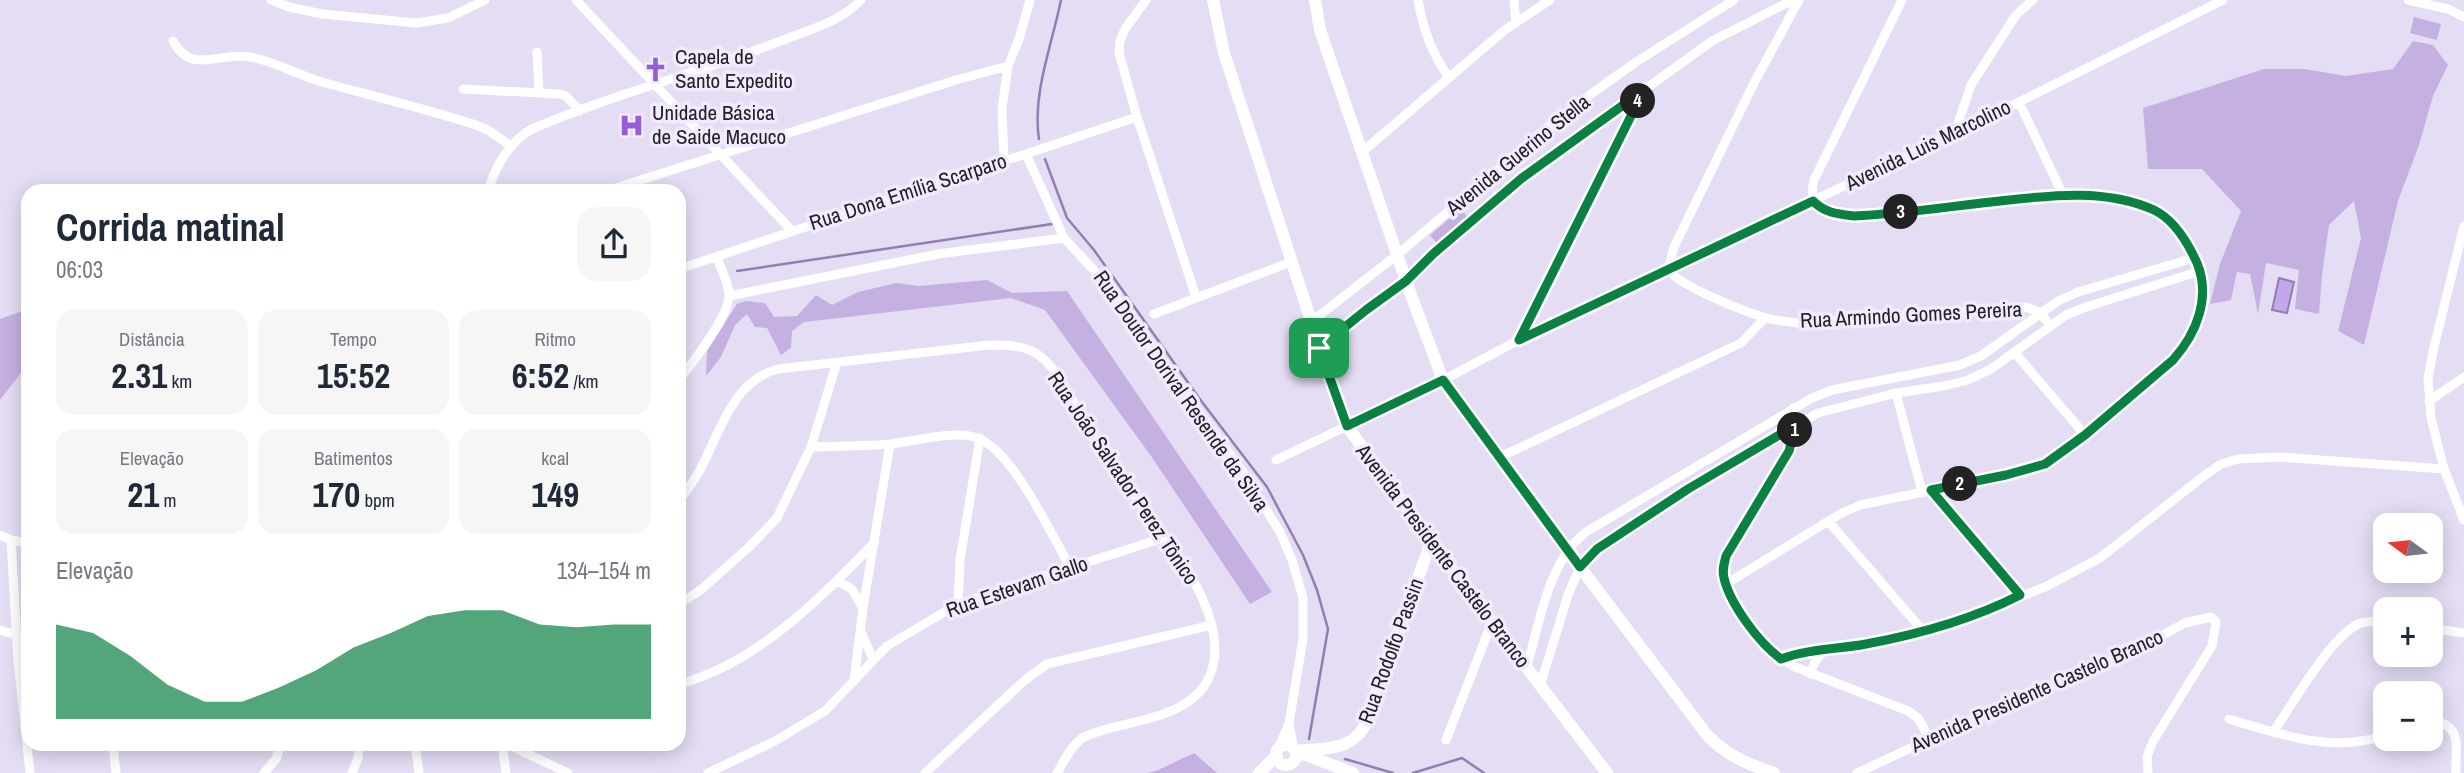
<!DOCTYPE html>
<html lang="pt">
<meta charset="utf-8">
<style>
:root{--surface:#fff;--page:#f6f6f7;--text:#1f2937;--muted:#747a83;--accent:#0b8043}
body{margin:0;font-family:"Archivo Narrow",sans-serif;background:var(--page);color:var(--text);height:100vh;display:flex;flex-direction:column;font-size:26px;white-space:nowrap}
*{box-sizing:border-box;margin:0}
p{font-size:23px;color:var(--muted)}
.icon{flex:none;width:38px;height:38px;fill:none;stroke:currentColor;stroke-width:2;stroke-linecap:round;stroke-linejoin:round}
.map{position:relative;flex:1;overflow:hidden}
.panel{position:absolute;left:21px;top:184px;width:665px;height:567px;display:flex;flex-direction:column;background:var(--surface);border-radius:21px;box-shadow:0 4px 18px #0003}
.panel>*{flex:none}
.needle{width:46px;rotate:285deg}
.controls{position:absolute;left:2373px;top:513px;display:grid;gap:14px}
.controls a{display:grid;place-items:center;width:70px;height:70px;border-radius:14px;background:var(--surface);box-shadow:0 4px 18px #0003;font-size:35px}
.pin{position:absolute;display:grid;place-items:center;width:60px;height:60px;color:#fff;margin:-30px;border-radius:14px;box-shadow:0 4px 10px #0006}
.km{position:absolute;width:35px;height:35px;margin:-18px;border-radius:50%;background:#222;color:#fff;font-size:19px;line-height:35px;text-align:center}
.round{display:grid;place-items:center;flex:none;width:74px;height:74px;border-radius:21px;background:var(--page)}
.overview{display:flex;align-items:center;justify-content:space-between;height:119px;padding:0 35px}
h1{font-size:38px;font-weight:800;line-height:52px}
.figures{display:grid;grid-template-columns:repeat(3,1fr);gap:10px;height:119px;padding:7px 35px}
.figures div{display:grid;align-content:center;border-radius:18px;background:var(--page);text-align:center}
.figures b{font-size:35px;font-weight:800}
.figures small{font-size:19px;font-weight:400}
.figures p{font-size:19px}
.chart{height:196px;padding:14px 35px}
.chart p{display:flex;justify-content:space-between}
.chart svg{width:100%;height:126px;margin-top:7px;fill:var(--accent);opacity:.7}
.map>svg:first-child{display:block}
.green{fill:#c4b1e2}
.water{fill:#c3a7ed;stroke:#937eb2;stroke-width:2}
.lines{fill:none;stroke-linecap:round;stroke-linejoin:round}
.stream{stroke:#937eb2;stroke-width:2.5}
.street{stroke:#fff;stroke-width:9}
.secondary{stroke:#fff;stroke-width:12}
.route-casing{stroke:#fff;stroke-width:14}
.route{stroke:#0b8043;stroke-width:9}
.labels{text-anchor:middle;stroke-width:7;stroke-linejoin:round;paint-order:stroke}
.poi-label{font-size:21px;fill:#232028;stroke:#f1ebfd;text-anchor:start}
.street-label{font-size:21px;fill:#232028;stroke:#f1ebfd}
</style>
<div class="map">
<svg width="2464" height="773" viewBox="0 0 2464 773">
<rect width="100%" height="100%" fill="#e5ddf4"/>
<path class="green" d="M2414,17L2441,24L2437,40L2410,33Z
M2413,41L2433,45L2448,65L2433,96L2419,145L2398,201L2364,345L2338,331L2361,238L2354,201L2329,225L2322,275L2319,314L2295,309L2299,270L2266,263L2258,314L2250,274L2237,272L2231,300L2210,304L2220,264L2241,211L2202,169H2148L2143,108L2264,69H2304L2346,76L2393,69Z
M1461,209L1470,220L1438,245L1430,235Z
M987,280L1012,293L1067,291L1272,592L1250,604L1151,456L1045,310L1011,298L804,322L792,331L791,348L781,355L767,328L755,327L747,314L735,325L721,357L706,376L707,351L737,304L746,301L765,303L774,317L797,316L816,295L832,305L858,292L896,283L919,286Z
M28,309V370H23L0,400V319Z
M1194,753L1217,773H1146L1156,771Z"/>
<path class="water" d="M2279,278L2294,282L2287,313L2272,310Z"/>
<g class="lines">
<path class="stream" d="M1039,139C1032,94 1052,45 1061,0
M1045,159L1067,218L1094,250L1199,398L1267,487L1303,555L1317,590L1328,629L1309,739
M737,271L1052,224
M1345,759L1393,773
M1413,773L1462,758L1484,773"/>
<path class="street" d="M271,0L289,7L322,14L416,23L448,18L485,0
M576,0L792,231
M1146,0L1125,29L1120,41L1119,53L1137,117L1196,297
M1418,0C1424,32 1431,51 1449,78
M1514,0L1516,23
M1799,0L1754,83L1674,247L1668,270C1682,287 1743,311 1766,318C1777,321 1788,322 1799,323L2026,307L2039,312L2051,326
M2408,0L2448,9L2464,17
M173,41C192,76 220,51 250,57C275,61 297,75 322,82C372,96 423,108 473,124L488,130L511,146
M537,52L539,93
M463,89L559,94L566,96L580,111
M2019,102L2063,195
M1955,132L1971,85L2016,15L2033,0
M1362,152L1506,29L1550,0
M1026,154L1064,238L1102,279L1242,471L1280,532L1292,560L1303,598V639L1289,723L1278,749
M1004,160L1002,109L1008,66L1019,39L1030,0
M488,191C496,165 509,142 532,129C615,93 703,72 786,39C812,29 841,21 861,0
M606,191L956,80L1008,66
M2464,226L2434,347L2428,378L2431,418L2444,469L2464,520
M679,269L1137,117
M729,296L938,254L1064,238
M1154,314L1291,262
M1311,322L1397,255L1548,127L1591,94L1636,62L1734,0
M1519,340L1643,91
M1319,348L1366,310L1406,281L1433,254L1522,178L1712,41L1793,0
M2015,353L2085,435
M679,380C693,362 729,317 729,295C729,283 721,269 717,258
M1896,393L1922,492
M2429,401L2464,377
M1793,408C1796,424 1795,435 1789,451L1726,556L1723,566L1726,584L1753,631L1772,653L1795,667L1908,711L1918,718L1929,738
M811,447C837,446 865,446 891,444C915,441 961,428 982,440C1016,458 1050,532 1070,567
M1500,457L1741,343L1765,318
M1276,460L1443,380L1519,340L1985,119L2223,0
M1931,490L2020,595
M679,501C688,489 697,477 703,464C721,429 734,380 778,369L989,345C1006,345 1026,345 1040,356C1065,376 1080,418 1097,445C1132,500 1239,604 1210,675C1195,713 1145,719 1111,728C1101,731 1090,733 1081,739C1070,747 1064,762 1057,773
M1829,522L1924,632
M0,535L11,540L28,543
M11,540L18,661L30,773
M837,581L852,589L863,608
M1726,584L1840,514L1860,505L2006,475L2045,464L2085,435L2173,360C2197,333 2211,297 2197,263C2188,242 2175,220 2154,210C2104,187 2044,196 1991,202C1946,207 1900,214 1854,216C1829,213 1806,211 1814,180L1902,0
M679,604L702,589L749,547L777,518L811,447L837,362
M958,604L960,560L980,438
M2431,628L2464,633
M0,630L16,635
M861,632L873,659
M1781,659L1803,653L1823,651L1924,632L1959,621L2045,587L2100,558L2205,475L2221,464L2238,459L2280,457L2444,469
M1526,669C1540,623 1547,563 1586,532L1812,398L1832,390L1960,365L1981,356L2058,301L2078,292L2194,258
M1810,674L1815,662L1823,651
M854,681L863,608L890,444
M679,684C758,663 820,598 875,542
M1540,686L1568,595L1580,567L1597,549L1688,489L1818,413L1896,393L1944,386L1968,380L1991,369L2066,315L2086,307L2200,271
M2229,719C2279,734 2334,754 2385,735
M2431,720C2464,726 2455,746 2456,773
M1289,725L1294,748
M2273,732C2293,704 2328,640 2358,624C2366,621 2377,621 2385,621
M1446,740L1492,622
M113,744L116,773
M415,744L419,773
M502,744L506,773
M507,744L568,773
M264,773L276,759L281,744
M352,773L358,758L359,744
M708,773L775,741L825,711L887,646L958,604L1166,537
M925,773L1025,680L1047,664L1212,625
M1857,773L1997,708L2120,658L2185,623L2211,617L2216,622L2212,646L2153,741L2147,757L2148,773"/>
<path class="secondary" d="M1213,0L1224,53L1340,410L1347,426L1431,542L1607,773
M1315,0L1320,30L1333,68L1411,295L1443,380L1580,567L1707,735C1726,755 1747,764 1774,773
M1276 755a10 10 0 1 1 20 0a10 10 0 1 1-20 0Z
M1296,751C1322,748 1349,752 1364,727L1431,542
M1297,754L1306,755L1353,773
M1259,773L1277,755"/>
</g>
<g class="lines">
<defs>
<path id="route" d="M1644,90L1519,340L1813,201C1825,213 1837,214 1854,216C1900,214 1946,207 1991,202C2044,196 2104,187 2154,210C2175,220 2188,243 2197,263C2211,297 2197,333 2173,360L2085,435L2045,464L2006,475L1931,490L2020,595C1971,620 1920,634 1866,644C1839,649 1807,649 1781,659C1759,643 1730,604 1724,578C1722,570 1724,564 1726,556L1789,451L1796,425L1688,489L1597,549L1580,567L1443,380L1347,426L1319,348L1366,310L1406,281L1433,254L1522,178Z"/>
</defs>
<use href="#route" class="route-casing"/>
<use href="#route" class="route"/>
</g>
<defs>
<symbol id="church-bare" viewBox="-9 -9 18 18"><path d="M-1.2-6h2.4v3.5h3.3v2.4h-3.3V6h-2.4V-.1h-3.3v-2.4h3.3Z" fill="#955ed7" stroke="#f1ebfd" stroke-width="2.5" paint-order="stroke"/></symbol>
<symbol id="hospital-bare" viewBox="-9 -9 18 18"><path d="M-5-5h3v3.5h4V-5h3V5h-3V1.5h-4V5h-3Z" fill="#955ed7" stroke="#f1ebfd" stroke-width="2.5" paint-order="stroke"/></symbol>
</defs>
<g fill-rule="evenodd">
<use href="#church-bare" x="638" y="52" width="35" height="35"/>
<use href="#hospital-bare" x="614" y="108" width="35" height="35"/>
</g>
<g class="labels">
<g class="poi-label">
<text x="675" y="64">Capela de<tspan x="675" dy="24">Santo Expedito</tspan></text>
<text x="652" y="120">Unidade Básica<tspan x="652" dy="24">de Saide Macuco</tspan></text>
</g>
<g class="street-label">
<text transform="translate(1928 145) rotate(-26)" y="7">Avenida Luis Marcolino</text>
<text transform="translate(1518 155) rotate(-39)" y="7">Avenida Guerino Stella</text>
<text transform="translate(908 192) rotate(-18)" y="7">Rua Dona Emília Scarparo</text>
<text transform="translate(1911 315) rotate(-3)" y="7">Rua Armindo Gomes Pereira</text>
<text transform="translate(1181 391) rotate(55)" y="7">Rua Doutor Dorival Resende da Silva</text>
<text transform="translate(1123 478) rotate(56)" y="7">Rua João Salvador Perez Tônico</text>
<text transform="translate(1443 556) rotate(53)" y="7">Avenida Presidente Castelo Branco</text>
<text transform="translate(1017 587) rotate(-19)" y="7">Rua Estevam Gallo</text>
<text transform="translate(1391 651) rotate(-70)" y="7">Rua Rodolfo Passin</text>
<text transform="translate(2037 691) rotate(-24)" y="7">Avenida Presidente Castelo Branco</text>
</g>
</g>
</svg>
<div class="controls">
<a><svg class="needle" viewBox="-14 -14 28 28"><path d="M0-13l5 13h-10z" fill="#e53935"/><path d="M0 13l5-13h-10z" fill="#747a83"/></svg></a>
<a>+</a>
<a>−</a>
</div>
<div class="pin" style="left:1319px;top:348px;background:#1e9e55"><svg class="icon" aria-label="arrive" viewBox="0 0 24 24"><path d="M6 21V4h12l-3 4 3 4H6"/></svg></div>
<b class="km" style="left:1795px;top:430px">1</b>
<b class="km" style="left:1960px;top:484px">2</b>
<b class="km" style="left:1901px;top:212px">3</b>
<b class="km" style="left:1638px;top:101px">4</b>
<section class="panel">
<div class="overview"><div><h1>Corrida matinal</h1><p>06:03</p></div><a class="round"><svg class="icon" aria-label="share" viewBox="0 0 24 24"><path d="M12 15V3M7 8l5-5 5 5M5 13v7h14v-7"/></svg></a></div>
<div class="figures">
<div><p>Distância</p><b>2.31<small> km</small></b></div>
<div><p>Tempo</p><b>15:52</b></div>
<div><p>Ritmo</p><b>6:52<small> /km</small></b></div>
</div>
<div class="figures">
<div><p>Elevação</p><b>21<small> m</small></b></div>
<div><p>Batimentos</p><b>170<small> bpm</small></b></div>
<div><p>kcal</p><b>149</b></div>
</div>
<div class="chart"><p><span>Elevação</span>134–154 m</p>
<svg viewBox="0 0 160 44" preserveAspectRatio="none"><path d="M0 44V11L10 14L20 22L30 32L40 38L50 38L60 33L70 27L80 19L90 14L100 8L110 6L120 6L130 11L140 12L150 11L160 11V44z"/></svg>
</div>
</section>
</div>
